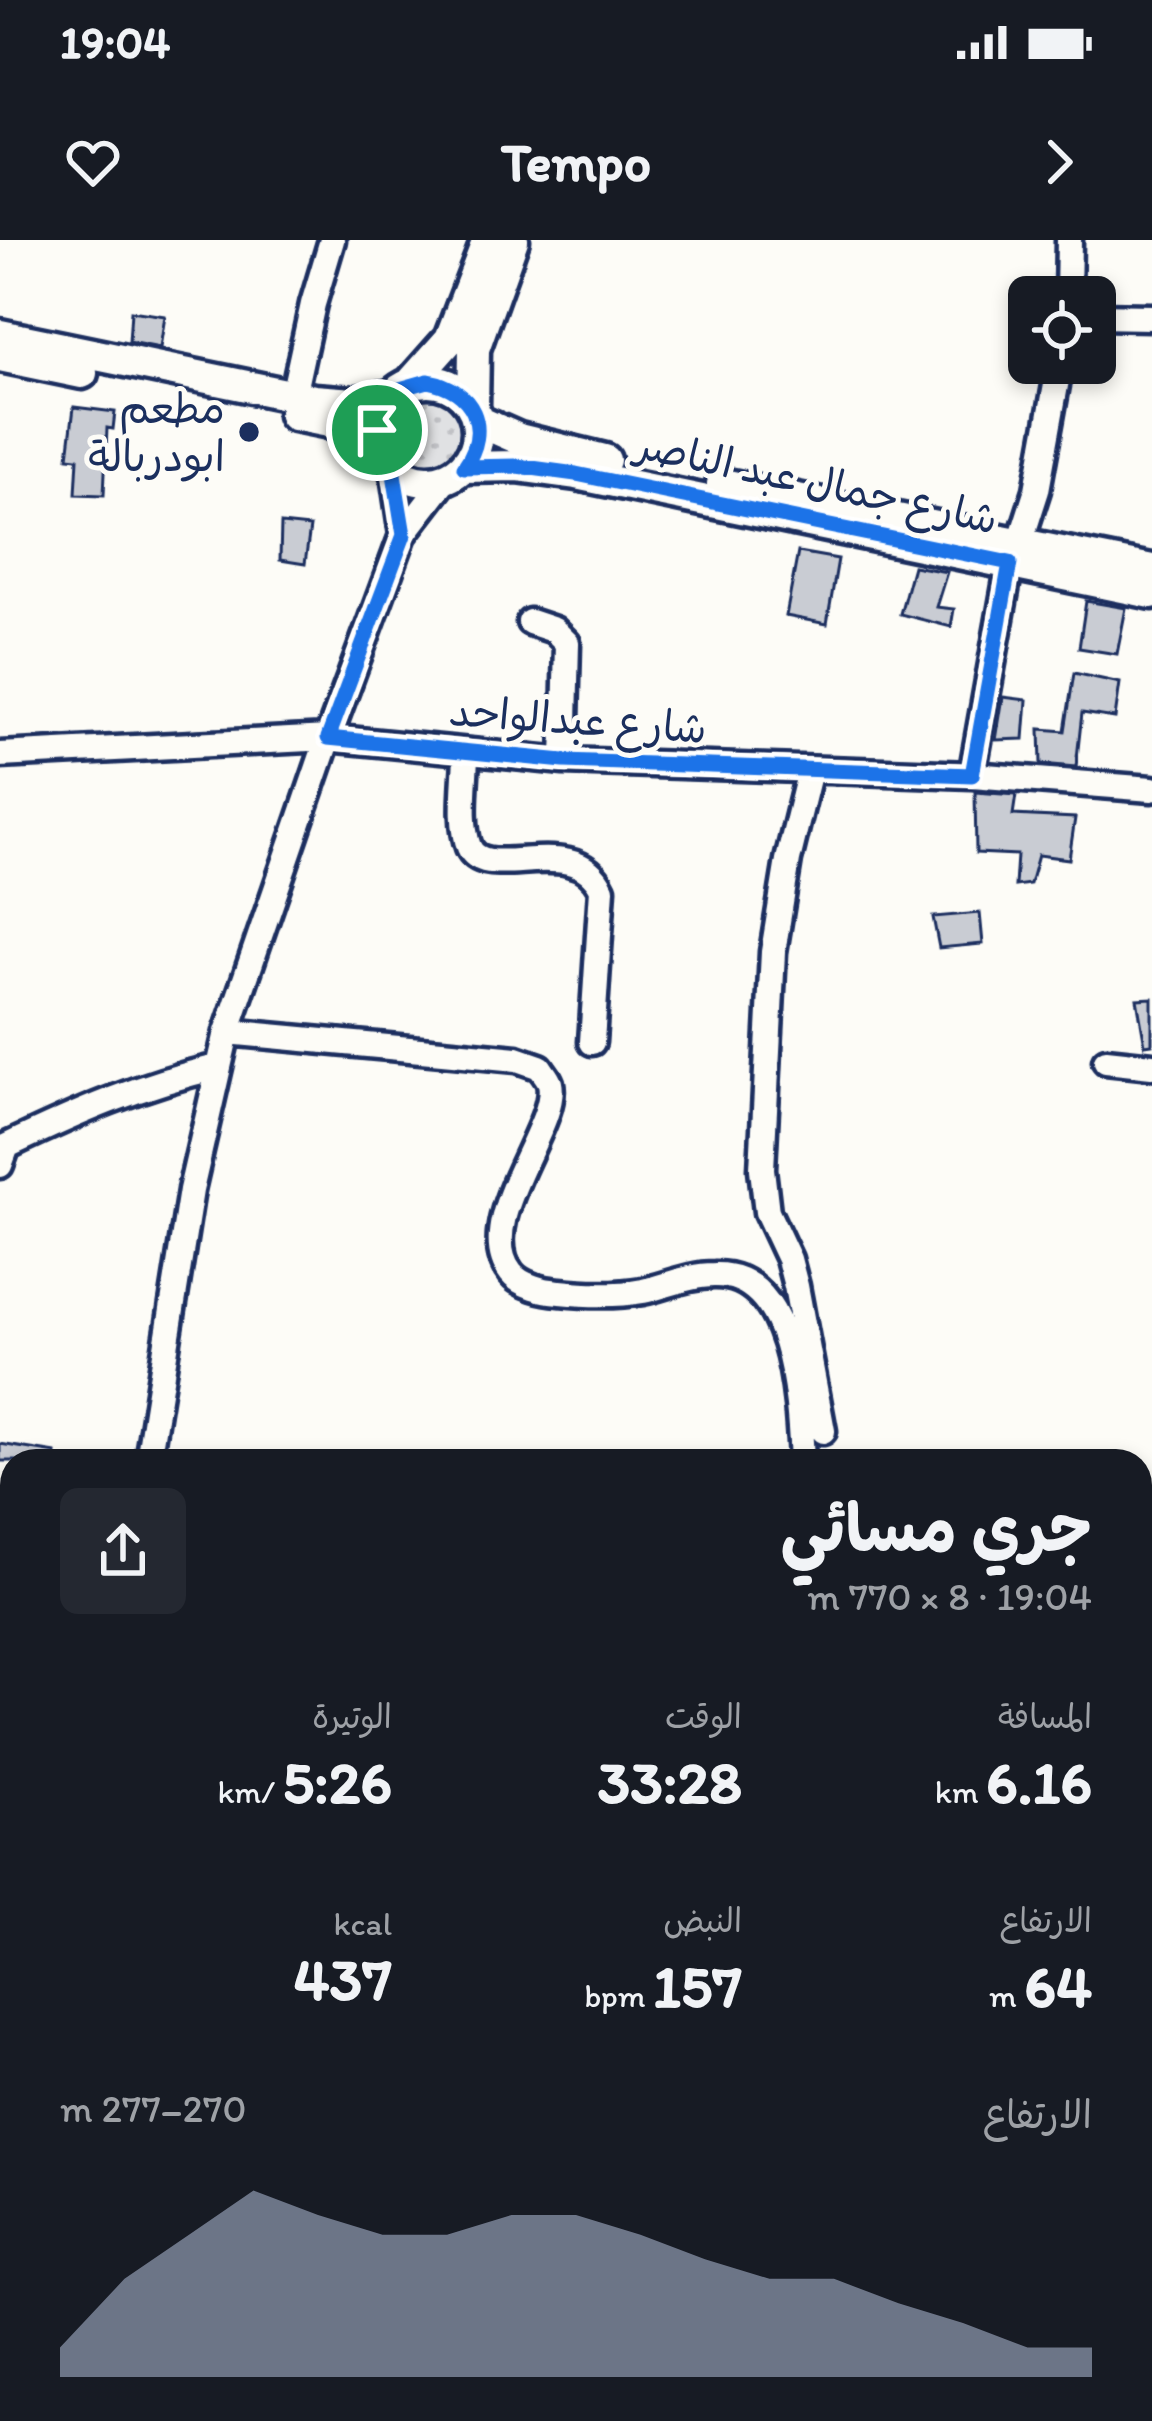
<!DOCTYPE html>
<html lang="ar">
<meta charset="utf-8">
<style>
:root{--surface:#171b24;--page:#242831;--text:#f1f3f6;--muted:#9ea1a6;--accent:#919bb2}
body{margin:0;font-family:Itim,"Playpen Sans Arabic",sans-serif;background:var(--page);color:var(--text);direction:rtl;height:100vh;display:flex;flex-direction:column;font-size:45px;white-space:nowrap}
*{box-sizing:border-box;margin:0}
p{font-size:39px;color:var(--muted)}
.icon{flex:none;width:66px;height:66px;fill:none;stroke:currentColor;stroke-width:2;stroke-linecap:round;stroke-linejoin:round}
.map{position:relative;flex:1;overflow:hidden;direction:ltr}
.panel{position:absolute;left:0px;top:1209px;width:1152px;height:972px;display:flex;flex-direction:column;background:var(--surface);border-radius:36px 36px 0 0;box-shadow:0 6px 18px #0003;direction:rtl}
.panel>*{flex:none}
.buttons{position:absolute;left:1008px;top:36px;display:grid;gap:24px}
.buttons a{display:grid;place-items:center;width:108px;height:108px;border-radius:18px;background:var(--surface);box-shadow:0 6px 18px #0003;font-size:60px}
.pin{position:absolute;display:grid;place-items:center;width:102px;height:102px;color:#fff;margin:-51px;border:6px solid #fff;border-radius:50%;box-shadow:0 3px 12px #0007}
.round{display:grid;place-items:center;flex:none;width:126px;height:126px;border-radius:18px;background:var(--page)}
.overview{display:flex;align-items:center;justify-content:space-between;height:204px;padding:0 60px}
h1{font-size:66px;font-weight:700;line-height:90px}
.stats{display:grid;grid-template-columns:repeat(3,1fr);gap:18px;height:204px;padding:12px 60px}
.stats div{display:grid;align-content:center}
.stats b{font-size:60px;font-weight:700}
.stats small{font-size:33px;font-weight:400}
.stats p{font-size:33px}
.chart{height:336px;padding:24px 60px}
.chart p{display:flex;justify-content:space-between}
.chart svg{width:100%;height:216px;margin-top:12px;fill:var(--accent);opacity:.7}
.status{display:flex;justify-content:space-between;align-items:center;height:84px;padding:0 60px;background:var(--surface);direction:ltr}
.status svg{height:33px;fill:currentColor}
header{display:flex;justify-content:space-between;align-items:center;height:156px;padding:0 60px;background:var(--surface);font-size:54px;font-weight:700}
.map>svg:first-child{display:block}
.green{fill:url(#green-dots);stroke:#7e88a0;stroke-width:3}
.building{fill:#c9ccd3;stroke:#1b2f5e;stroke-width:3}
.lines{fill:none;stroke-linecap:round;stroke-linejoin:round}
.minor-casing{stroke:#1b2f5e;stroke-width:33}
.major-casing{stroke:#1b2f5e;stroke-width:39}
.minor{stroke:#fdfcf7;stroke-width:24}
.major{stroke:#fdfcf7;stroke-width:30}
.route-casing{stroke:#fff;stroke-width:24}
.route{stroke:#1a73e8;stroke-width:15}
.poi-dot{fill:#1b2f5e;stroke:#fdfcf7;stroke-width:4.5}
.labels{text-anchor:middle;stroke-width:10;stroke-linejoin:round;paint-order:stroke}
.poi-label{font-size:42px;fill:#1b2f5e;stroke:#fdfcf7;text-anchor:end}
.street-label{font-size:42px;fill:#1b2f5e;stroke:#fdfcf7}
</style>
<div class="status"><b>19:04</b><svg viewBox="0 0 49 12"><path d="M0 12V9h3v3zM5 12V6h3v6zM10 12V3h3v9zM15 12V0h3v12zM26 1h20v11H26zM47 4h2v5h-2z"/></svg></div>
<header><svg class="icon" aria-label="forward" viewBox="0 0 24 24"><path d="M9 5l7 7-7 7"/></svg>Tempo<svg class="icon" aria-label="heart" viewBox="0 0 24 24"><path d="M12 20l-8-8c-3-5 5-10 8-4 3-6 11-1 8 4z"/></svg></header>
<div class="map">
<svg width="1152" height="2181" viewBox="0 0 1152 2181">
<defs>
<pattern id="green-dots" width="8" height="8" patternUnits="userSpaceOnUse" patternTransform="scale(3)"><rect width="8" height="8" fill="#e0e1e3"/><path d="M2 2h.1M6 6h.1" fill="none" stroke="#c0c1c5" stroke-width="1.8" stroke-linecap="round"/></pattern>
</defs>
<rect width="100%" height="100%" fill="#fdfcf7"/>
<filter id="ink" filterUnits="userSpaceOnUse"><feTurbulence type="fractalNoise" baseFrequency=".00833" numOctaves="2"/><feDisplacementMap in="SourceGraphic" scale="24" xChannelSelector="R" yChannelSelector="G"/><feConvolveMatrix kernelMatrix="1 2 1 2 8 2 1 2 1" color-interpolation-filters="sRGB"/></filter>
<g filter="url(#ink)">
<path class="green" d="M385 192a43 43 0 1 1 86 0a43 43 0 1 1-86 0Z"/>
<path class="building" d="M131,71L165,76L160,108L129,102Z
M74,167L115,172L113,189L107,188L104,255L76,254L78,218L68,217Z
M281,284L310,287L305,324L280,320Z
M798,312L838,319L827,384L786,376Z
M913,326L947,332L936,367L954,369L951,387L900,374Z
M1086,361L1126,368L1117,414L1079,408Z
M1074,433L1120,443L1115,478L1082,473L1076,527L1041,524L1040,489L1065,491Z
M1003,457L1027,460L1024,499L996,500Z
M975,552L1016,555L1013,575L1075,578L1069,619L1038,615L1030,644L1015,646L1017,615L976,613Z
M980,673L983,704L939,708L933,677Z
M1152,758V804L1145,805L1137,759Z
M0,1204L56,1213L55,1221H0Z"/>
<g class="lines">
<defs>
<path id="minor" d="M1068,57L1069,0
M1095,76L1152,77
M293,156L313,64L332,0
M393,228L403,295
M1020,303L1037,250L1060,123
M530,382L554,390L567,403L564,521
M466,512C466,540 459,581 469,607C485,645 575,590 602,649L592,802
M0,515L328,498L564,521L972,535L1152,549
M810,530L788,620L773,712L762,929L767,972L789,1019L796,1046L823,1191
M972,535L1010,323
M227,792L517,819L540,827C543,832 548,837 550,843C560,885 471,982 511,1033C521,1046 544,1051 560,1052C588,1055 615,1056 643,1051C666,1046 689,1035 714,1035C794,1033 799,1162 802,1221
M1106,821L1152,826
M0,925L7,906C78,872 140,845 217,827
M148,1221L191,950L227,792L328,498L403,295L446,239
M0,1540L12,1541
M1140,1564L1152,1559
M0,2016L12,2007
M0,2144L12,2143
M143,2169L158,2181
M0,2175L2,2181
M22,2181L26,2169
M584,2181L586,2169"/>
<path id="major" d="M0,95L314,160L353,163L392,156
M0,116L82,133
M378 191a50 50 0 1 1 100 0a50 50 0 1 1-100 0Z
M410,144L450,99L488,0
M473,168L474,109L513,0
M294,175L329,182L380,208
M478,181L519,199L605,220
M464,227L517,226L576,234L1152,353
M722,244L1152,330"/>
</defs>
<use href="#minor" class="minor-casing"/>
<use href="#major" class="major-casing"/>
<use href="#minor" class="minor"/>
<use href="#major" class="major"/>
</g>
</g>
<g class="lines" filter="url(#ink)">
<defs>
<path id="route" d="M428,141C473,149 492,188 464,227L517,226L576,234L1010,323L972,535L564,521L328,498L404,295L393,228L380,208L377,190L381,172L400,149Z"/>
</defs>
<use href="#route" class="route-casing"/>
<use href="#route" class="route"/>
</g>
<circle class="poi-dot" cx="249" cy="192" r="12"/>
<g class="labels">
<g class="poi-label">
<text x="225" y="183">مطعم<tspan x="225" dy="48">ابودربالة</tspan></text>
</g>
<g class="street-label">
<text transform="translate(817 241) rotate(12)" y="15">شارع جمال عبد الناصر</text>
<text transform="translate(578 479) rotate(4)" y="15">شارع عبدالواحد</text>
</g>
</g>
</svg>
<div class="buttons">
<a><svg class="icon" aria-label="locate" viewBox="0 0 24 24"><circle cx="12" cy="12" r="6"/><path d="M12 2v4M12 18v4M2 12h4M18 12h4"/></svg></a>
</div>
<div class="pin" style="left:377px;top:190px;background:#1e9e55"><svg class="icon" aria-label="arrive" viewBox="0 0 24 24"><path d="M6 21V4h12l-3 4 3 4H6"/></svg></div>
<section class="panel">
<div class="overview"><div><h1>جري مسائي</h1><p>19:04 · 8 × 770 m</p></div><a class="round"><svg class="icon" aria-label="share" viewBox="0 0 24 24"><path d="M12 15V3M7 8l5-5 5 5M5 13v7h14v-7"/></svg></a></div>
<div class="stats">
<div><p>المسافة</p><b>6.16<small> km</small></b></div>
<div><p>الوقت</p><b>33:28</b></div>
<div><p>الوتيرة</p><b>5:26<small> /km</small></b></div>
</div>
<div class="stats">
<div><p>الارتفاع</p><b>64<small> m</small></b></div>
<div><p>النبض</p><b>157<small> bpm</small></b></div>
<div><p>kcal</p><b>437</b></div>
</div>
<div class="chart"><p><span>الارتفاع</span>270–277 m</p>
<svg viewBox="0 0 160 44" preserveAspectRatio="none"><path d="M0 44V38L10 24L20 15L30 6L40 11L50 15L60 15L70 11L80 11L90 15L100 20L110 24L120 24L130 29L140 33L150 38L160 38V44z"/></svg>
</div>
</section>
</div>
